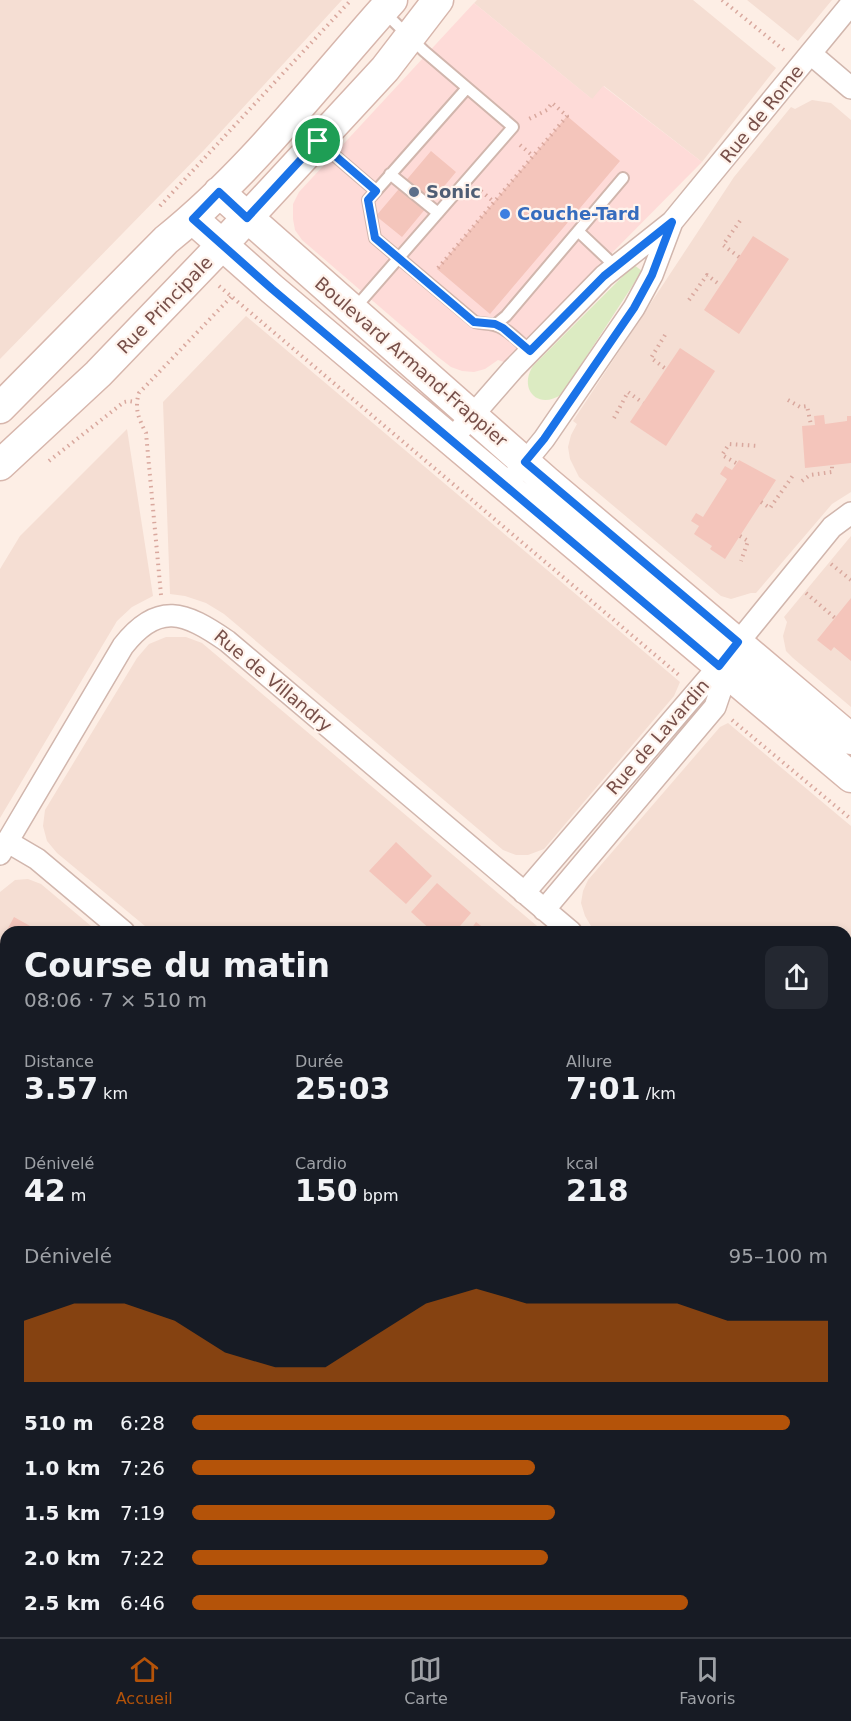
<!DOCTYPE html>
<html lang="fr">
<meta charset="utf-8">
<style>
:root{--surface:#171b24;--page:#242831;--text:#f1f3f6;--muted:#9ea1a6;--line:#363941;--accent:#b45309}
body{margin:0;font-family:"DejaVu Sans",sans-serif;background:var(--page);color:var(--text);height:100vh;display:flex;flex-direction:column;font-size:22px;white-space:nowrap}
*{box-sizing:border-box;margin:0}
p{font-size:20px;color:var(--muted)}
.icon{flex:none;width:33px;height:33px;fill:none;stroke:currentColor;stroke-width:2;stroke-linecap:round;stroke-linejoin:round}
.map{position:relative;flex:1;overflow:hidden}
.sheet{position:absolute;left:0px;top:926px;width:852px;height:712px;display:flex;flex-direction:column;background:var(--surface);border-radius:18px 18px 0 0;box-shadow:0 3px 9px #0003}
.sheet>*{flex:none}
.pin{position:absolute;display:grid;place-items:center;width:51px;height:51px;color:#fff;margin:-26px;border:3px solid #fff;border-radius:50%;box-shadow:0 2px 6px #0007}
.round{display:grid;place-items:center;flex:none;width:63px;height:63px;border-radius:12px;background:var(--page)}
.overview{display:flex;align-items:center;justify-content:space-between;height:102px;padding:0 24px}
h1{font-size:33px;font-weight:600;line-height:45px}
.metrics{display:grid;grid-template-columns:repeat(3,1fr);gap:9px;height:102px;padding:6px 24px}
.metrics div{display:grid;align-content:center}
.metrics b{font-size:30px;font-weight:600}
.metrics small{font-size:16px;font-weight:400}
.metrics p{font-size:16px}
.chart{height:168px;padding:12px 24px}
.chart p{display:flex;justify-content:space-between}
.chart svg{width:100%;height:108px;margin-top:6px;fill:var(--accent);opacity:.7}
ul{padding:0 24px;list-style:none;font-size:20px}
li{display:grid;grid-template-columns:96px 72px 1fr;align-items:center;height:45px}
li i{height:15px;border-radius:8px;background:var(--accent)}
.dock{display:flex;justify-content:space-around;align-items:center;height:84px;border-top:2px solid var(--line);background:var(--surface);font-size:16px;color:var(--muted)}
.dock a{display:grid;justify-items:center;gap:3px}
.dock .selected{color:var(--accent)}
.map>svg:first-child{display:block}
.residential{fill:#f5ded3}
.commercial{fill:#fedbd8}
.green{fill:#dcebc2}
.building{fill:#f4c5bb}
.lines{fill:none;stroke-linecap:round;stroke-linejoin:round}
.lane-casing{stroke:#d1b6ad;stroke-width:14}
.street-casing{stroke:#d1b6ad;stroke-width:24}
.secondary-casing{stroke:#d7b6ac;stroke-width:33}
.path{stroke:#d9a89e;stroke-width:4;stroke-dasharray:1.5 4.5;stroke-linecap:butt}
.lane{stroke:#fff;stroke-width:10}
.street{stroke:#fff;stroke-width:21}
.secondary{stroke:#fff;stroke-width:30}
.route-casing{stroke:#fff;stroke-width:12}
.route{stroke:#1a73e8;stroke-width:8}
.service-dot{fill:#5c6f8a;stroke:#fff3ec;stroke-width:2}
.shop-dot{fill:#3f7fe0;stroke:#fff3ec;stroke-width:2}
.labels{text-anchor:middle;stroke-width:4.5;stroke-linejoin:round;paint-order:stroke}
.street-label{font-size:18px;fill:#774f49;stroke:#fff3ec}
.service-label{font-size:18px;font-weight:bold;fill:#4e5e75;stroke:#fff3ec;text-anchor:start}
.shop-label{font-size:18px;font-weight:bold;fill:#366cbe;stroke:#fff3ec;text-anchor:start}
</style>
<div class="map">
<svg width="851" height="1637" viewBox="0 0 851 1637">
<rect width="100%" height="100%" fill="#fdeee5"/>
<path class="residential" d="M0,0H342L205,149L0,359Z
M477,0H693L776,68L702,162L604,86L593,100L474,3Z
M747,0H832L798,41Z
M812,100L831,103L851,120V492L832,504L756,593H751L731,599L721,596L579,477L570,459L568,447L571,435L577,424L573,421L734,177L791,107L795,109Z
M246,316L680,682L674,696L544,849L528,855H516L503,850L224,614L206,603L185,596L170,594L163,402Z
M127,429L153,596L132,607L117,621L0,818V569L20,536Z
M851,536V707L793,658L786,651L783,636L787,622L784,617Z
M166,637H186L202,643L543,931H151L57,853L47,841L43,826L45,810L137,658L149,644Z
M728,723L851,826V1240L846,1241V932L597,931L591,926L585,916L581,903L583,891L588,880L720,727Z
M28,879L41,884L97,931L6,932V1402L0,1403V892L15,880Z
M851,1276V1411L846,1412V1277Z
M6,1438V1566L0,1567V1439Z"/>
<path class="commercial" d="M474,3L592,99L603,86L702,162L504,362L498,360L485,369L474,372L462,371L451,367L438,357L302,240L295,230L293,219V204L299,192Z"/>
<path class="green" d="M634,265L642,271L562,394C538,411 518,389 533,366Z"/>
<path class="building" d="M567,116L620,161L490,314L437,269Z
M431,151L456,172L402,237L376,216Z
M753,236L789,259L739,334L704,310Z
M680,348L715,371L666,446L630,422Z
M824,415L825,424L847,421V416H851V463L805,468L802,426L815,425L814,416Z
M739,460L776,480L725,559L710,549L712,546L694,534L699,526L691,521L696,513L703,517L727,479L720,474L725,466L732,470Z
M851,598V661L834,647L831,651L817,640Z
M396,842L432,876L406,904L369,871Z
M437,883L471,913L455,932H448L441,926L436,932H433L411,912Z
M14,917L41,932H6Z
M476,922L489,932H469Z
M6,932V963L0,960V943Z
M6,1316V1360L0,1361V1317Z
M6,1469V1529L0,1530V1470Z"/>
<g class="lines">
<defs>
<path id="lane" d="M467,88L368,200L375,238L475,322C482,324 487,323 494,325C507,327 520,343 530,351
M319,142L376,191
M390,174L438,213
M578,231L615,266
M355,308L513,127L424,51L384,12
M495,325L506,316L623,178"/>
<path id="street" d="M811,54L851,88
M451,440L513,369L604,276L672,222L851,4
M517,472L544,439L634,308L652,275L672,222
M8,842L37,859L124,932
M0,854L123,646C158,601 185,612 227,641L571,932
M524,893L719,666L832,527L851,513
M544,910L715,707L731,660
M846,1259L851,1258
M0,1421L6,1419"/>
<path id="secondary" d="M219,192L546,481L851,739
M193,219L272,289L851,777
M0,408L166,240C252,171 319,81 392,0
M0,465L98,374L222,245L385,69L438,0"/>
</defs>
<use href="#lane" class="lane-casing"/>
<use href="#street" class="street-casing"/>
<use href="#secondary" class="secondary-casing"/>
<path class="path" d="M722,0L785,51
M520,145L533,156
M481,191L494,202
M160,206L351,0
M739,257L723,245L742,218
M438,268L567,116L552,103L547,110L527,120
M219,286L680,676
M689,300L707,275L720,285
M665,335L651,358L666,369
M788,400L800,407L807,406L811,425
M614,418L628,392L643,403
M49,461L124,402L129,401L136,402
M736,463L722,455L729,444L759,446
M802,481L810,475L832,472V465
M761,502L770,508L794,474
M740,536L748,541L741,561
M831,564L851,580
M806,593L835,618
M161,595L146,433C139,419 134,409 139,393L232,296
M732,720L851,819"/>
<use href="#lane" class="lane"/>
<use href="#street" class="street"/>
<use href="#secondary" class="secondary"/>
</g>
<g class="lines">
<defs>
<path id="route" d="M318,141L376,191L368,200L375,238L474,322L495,324L503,328L530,351L604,276L672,222L652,275L634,308L544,439L525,462L738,642L719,666L272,289L193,219L219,192L247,218Z"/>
</defs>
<use href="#route" class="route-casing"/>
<use href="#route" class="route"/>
</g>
<circle class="service-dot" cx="414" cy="192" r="6"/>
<circle class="shop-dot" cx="505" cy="214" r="6"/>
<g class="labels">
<g class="street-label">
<text transform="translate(762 114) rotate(-51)" y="6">Rue de Rome</text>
<text transform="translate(165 305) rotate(-46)" y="6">Rue Principale</text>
<text transform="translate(411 362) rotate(41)" y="6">Boulevard Armand-Frappier</text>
<text transform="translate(273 681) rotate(40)" y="6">Rue de Villandry</text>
<text transform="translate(658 737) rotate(-49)" y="6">Rue de Lavardin</text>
</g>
<g class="service-label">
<text x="426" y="198">Sonic</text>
</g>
<g class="shop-label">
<text x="517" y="220">Couche-Tard</text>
</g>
</g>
</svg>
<div class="pin" style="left:318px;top:141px;background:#1e9e55"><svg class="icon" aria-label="arrive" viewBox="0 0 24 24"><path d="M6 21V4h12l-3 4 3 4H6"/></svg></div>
<section class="sheet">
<div class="overview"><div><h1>Course du matin</h1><p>08:06 · 7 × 510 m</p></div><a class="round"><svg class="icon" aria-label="share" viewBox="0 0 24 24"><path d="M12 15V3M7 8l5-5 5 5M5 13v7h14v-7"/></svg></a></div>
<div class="metrics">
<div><p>Distance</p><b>3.57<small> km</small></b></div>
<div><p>Durée</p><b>25:03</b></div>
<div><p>Allure</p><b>7:01<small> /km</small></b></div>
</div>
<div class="metrics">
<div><p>Dénivelé</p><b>42<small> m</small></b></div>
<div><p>Cardio</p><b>150<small> bpm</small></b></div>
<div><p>kcal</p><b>218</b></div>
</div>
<div class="chart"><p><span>Dénivelé</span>95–100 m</p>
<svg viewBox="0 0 160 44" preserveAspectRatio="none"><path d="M0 44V19L10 12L20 12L30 19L40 32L50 38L60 38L70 25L80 12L90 6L100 12L110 12L120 12L130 12L140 19L150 19L160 19V44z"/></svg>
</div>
<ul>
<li><b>510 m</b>6:28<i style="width:94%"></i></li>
<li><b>1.0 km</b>7:26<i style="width:54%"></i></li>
<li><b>1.5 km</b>7:19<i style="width:57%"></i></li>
<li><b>2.0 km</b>7:22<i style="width:56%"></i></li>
<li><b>2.5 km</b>6:46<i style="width:78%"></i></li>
</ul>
</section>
</div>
<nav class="dock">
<a class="selected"><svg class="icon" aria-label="home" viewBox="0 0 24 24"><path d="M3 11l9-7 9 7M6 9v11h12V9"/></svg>Accueil</a>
<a><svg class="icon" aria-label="map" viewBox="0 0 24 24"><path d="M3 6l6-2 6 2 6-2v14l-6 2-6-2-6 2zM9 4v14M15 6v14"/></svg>Carte</a>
<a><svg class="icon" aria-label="saved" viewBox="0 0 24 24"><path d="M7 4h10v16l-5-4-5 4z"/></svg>Favoris</a>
</nav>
